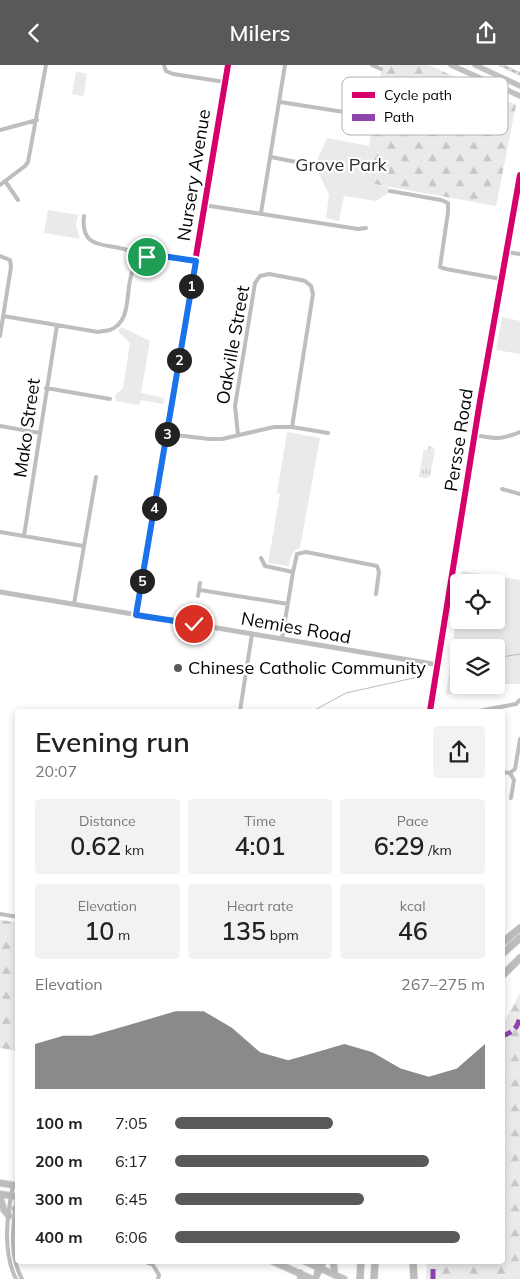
<!DOCTYPE html>
<meta charset="utf-8">
<style>
:root{--surface:#fff;--page:#f2f2f2;--text:#222;--muted:#767676;--accent:#595959}
body{margin:0;font-family:Mulish,sans-serif;background:var(--page);color:var(--text);height:100vh;display:flex;flex-direction:column;font-size:19px;white-space:nowrap}
*{box-sizing:border-box;margin:0}
p{font-size:16px;color:var(--muted)}
.icon{flex:none;width:28px;height:28px;fill:none;stroke:currentColor;stroke-width:2;stroke-linecap:round;stroke-linejoin:round}
.map{position:relative;flex:1;overflow:hidden}
.details{position:absolute;left:15px;top:644px;width:490px;height:555px;display:flex;flex-direction:column;background:var(--surface);border-radius:5px;box-shadow:0 2px 8px #0003}
.details>*{flex:none}
.fabs{position:absolute;left:450px;top:509px;display:grid;gap:10px}
.fabs a{display:grid;place-items:center;width:55px;height:55px;border-radius:5px;background:var(--surface);box-shadow:0 2px 8px #0003;font-size:25px}
.pin{position:absolute;display:grid;place-items:center;width:42px;height:42px;color:#fff;margin:-21px;border:2px solid #fff;border-radius:50%;box-shadow:0 1px 5px #0007}
.km{position:absolute;width:25px;height:25px;margin:-12px;border-radius:50%;background:#222;color:#fff;font-size:14px;line-height:25px;text-align:center}
.round{display:grid;place-items:center;flex:none;width:52px;height:52px;border-radius:5px;background:var(--page)}
.summary{display:flex;align-items:center;justify-content:space-between;height:85px;padding:0 20px}
h1{font-size:28px;font-weight:600;line-height:38px}
.metrics{display:grid;grid-template-columns:repeat(3,1fr);gap:8px;height:85px;padding:5px 20px}
.metrics div{display:grid;align-content:center;border-radius:5px;background:var(--page);text-align:center}
.metrics b{font-size:25px;font-weight:600}
.metrics small{font-size:14px;font-weight:400}
.metrics p{font-size:14px}
.chart{height:140px;padding:10px 20px}
.chart p{display:flex;justify-content:space-between}
.chart svg{width:100%;height:90px;margin-top:5px;fill:var(--accent);opacity:.7}
ul{padding:0 20px;list-style:none;font-size:16px}
li{display:grid;grid-template-columns:80px 60px 1fr;align-items:center;height:38px}
li i{height:12px;border-radius:6px;background:var(--accent)}
header{display:flex;justify-content:space-between;align-items:center;height:65px;padding:0 20px;background:var(--accent);color:#fff;font-size:22px;font-weight:600}
.map>svg:first-child{display:block}
.grass{fill:url(#grass-tufts)}
.forest{fill:url(#forest-firs)}
.park{fill:#eaeaea;fill-rule:evenodd}
.lines{fill:none;stroke-linecap:round;stroke-linejoin:round}
.stream{stroke:#bcbcbc;stroke-width:1}
.primary-casing{stroke:#dbdbdb;stroke-width:8}
.motorway-casing{stroke:#dbdbdb;stroke-width:8}
.minor{stroke:#bebebe;stroke-width:4}
.tertiary{stroke:#bebebe;stroke-width:5}
.secondary{stroke:#c1c1c1;stroke-width:5.5}
.primary{stroke:#bdbdbd;stroke-width:6}
.motorway{stroke:#bdbdbd;stroke-width:7}
.rail-casing{stroke:#bdbdbd;stroke-width:3}
.rail{stroke:#fff;stroke-width:1;stroke-dasharray:4;stroke-linecap:butt}
.quiet{stroke:#8e44ad;stroke-width:5;stroke-dasharray:10 5;stroke-linecap:butt}
.cycleway-casing{stroke:#fff;stroke-width:9}
.cycleway{stroke:#d6006c;stroke-width:6}
.route-casing{stroke:#fff;stroke-width:10}
.route{stroke:#1a73e8;stroke-width:6}
.poi-dot{fill:#595959;stroke:#fff;stroke-width:2}
.labels{text-anchor:middle;stroke-width:4.5;stroke-linejoin:round;paint-order:stroke}
.park-label{font-size:18px;fill:#2f2f2f;stroke:#fff}
.street-label{font-size:18px;fill:#000;stroke:#fff}
.poi-label{font-size:18px;fill:#000;stroke:#fff;text-anchor:start}
.key{fill:#fff;stroke:#b2b2b2;stroke-width:1}
.key-label{font-size:14px;fill:#000}
</style>
<header><svg class="icon" aria-label="back" viewBox="0 0 24 24"><path d="M15 5l-7 7 7 7"/></svg>Milers<svg class="icon" aria-label="share" viewBox="0 0 24 24"><path d="M12 15V3M7 8l5-5 5 5M5 13v7h14v-7"/></svg></header>
<div class="map">
<svg width="520" height="1214" viewBox="0 0 520 1214">
<defs>
<pattern id="grass-tufts" width="24" height="20" patternUnits="userSpaceOnUse" patternTransform="scale(1.25)"><rect width="24" height="20" fill="#eaeaea"/><path d="M3 7l-1-3M5 7V3M7 7l1-3M15 17l-1-3M17 17v-4M19 17l1-3" fill="none" stroke="#c7c7c7"/></pattern>
<pattern id="forest-firs" width="22" height="20" patternUnits="userSpaceOnUse" patternTransform="scale(1.25)"><rect width="22" height="20" fill="#eaeaea"/><path d="M5 1l3.5 6h-7zM16 11l3.5 6h-7z" fill="#c7c7c7"/></pattern>
</defs>
<rect width="100%" height="100%" fill="#fff"/>
<path class="grass" d="M429,381L433,382L435,385L430,411L426,413L419,412C420,402 423,395 423,385H427Z"/>
<path class="forest" d="M382,0H429L516,40L496,141L363,117Z
M0,855L17,857V986L0,983Z
M520,928V1214H426L427,1196H502L503,959Z"/>
<path class="park" d="M76,6L87,9L84,30L82,31L72,29Z
M327,73L369,81L363,117L389,122L388,128L376,136L344,131L339,156L326,153L329,130L315,100Z
M48,145L78,150L76,160L80,174L44,168Z
M502,252L520,256V289L496,285Z
M121,262L150,276L141,328L164,333L163,339L141,335L139,340L116,336L115,330L123,323L130,278L118,266Z
M287,367L320,373L300,483C291,486 290,492 289,501L268,498L280,429L277,428Z
M462,506L520,515V619H503L446,630L459,532V555H496V518L461,517ZM459,582H496V620H459Z"/>
<g class="lines">
<path class="stream" d="M496,593L520,589
M456,601L459,600
M313,646L346,628L418,612"/>
<defs>
<path id="primary" d="M0,1118L18,1121
M0,1129L18,1132
M0,1132L4,1145L9,1151
M15,1144L18,1143
M272,1196L312,1214
M304,1196L344,1214
M333,1196L335,1210"/>
<path id="motorway" d="M502,878L520,863
M502,889L520,873
M502,911L520,893
M413,1196L414,1214
M300,1208L301,1214
M360,1214L361,1196
M374,1214L375,1196"/>
</defs>
<use href="#primary" class="primary-casing"/>
<use href="#motorway" class="motorway-casing"/>
<path class="minor" d="M164,0L166,6L173,9L225,17
M372,0L381,4
M280,37L344,47
M0,65L37,55
M271,92L306,99
M5,116L18,135
M0,120L25,101L28,97L46,0
M390,126L441,135L448,138V147L440,202L446,204L501,214
M204,140L358,164L366,163
M261,148L285,0
M84,151C80,185 106,178 127,185C132,187 136,192 139,195
M506,187L520,189
M0,191L10,195L11,202L0,271
M3,251L98,267C102,266 106,266 110,265C142,253 113,196 153,191C166,189 183,194 196,196
M46,323L110,334
M0,361L40,368
M167,369L209,374H222L274,362H292L328,368
M238,370L235,341L255,218L260,211L269,209L301,215L305,216L311,221L313,229L292,362
M475,370C496,374 500,375 520,367
M502,424L520,429
M0,467L83,481
M24,471L57,260
M261,493L265,501L293,507
M200,525L288,539
M198,531L200,518
M74,539L96,412
M282,574L293,507L297,489L306,487L377,501L379,507L376,529
M240,646L252,569
M479,646L516,639L520,635
M502,707L510,708L515,704L520,674
M510,708L514,715L511,733
M0,849L18,852
M13,1120C7,1150 2,1186 16,1214
M18,1125C14,1155 7,1186 22,1214
M143,1196L153,1200L159,1210L158,1214
M52,1197V1196"/>
<path class="tertiary" d="M0,527L439,600
M136,550L228,0
M430,646L480,336L520,110
M315,1214L319,1196
M316,1214L325,1196"/>
<path class="secondary" d="M451,0L520,31
M475,0L520,21"/>
<use href="#primary" class="primary"/>
<use href="#motorway" class="motorway"/>
<defs>
<path id="rail" d="M501,0L520,9"/>
</defs>
<use href="#rail" class="rail-casing"/>
<use href="#rail" class="rail"/>
<path class="quiet" d="M502,971C513,967 517,964 520,952
M433,1214V1196"/>
<defs>
<path id="cycleway" d="M136,550L228,0
M430,646L480,336L520,110"/>
</defs>
<use href="#cycleway" class="cycleway-casing"/>
<use href="#cycleway" class="cycleway"/>
</g>
<g class="lines">
<defs>
<path id="route" d="M147,192L156,190L196,196L136,550L194,559"/>
</defs>
<use href="#route" class="route-casing"/>
<use href="#route" class="route"/>
</g>
<circle class="poi-dot" cx="178" cy="603" r="5"/>
<g class="labels">
<g class="park-label">
<text x="341" y="106">Grove Park</text>
</g>
<g class="street-label">
<text transform="translate(194 110) rotate(-81)" y="6">Nursery Avenue</text>
<text transform="translate(233 280) rotate(-80)" y="6">Oakville Street</text>
<text transform="translate(27 363) rotate(-82)" y="6">Mako Street</text>
<text transform="translate(459 375) rotate(-81)" y="6">Persse Road</text>
<text transform="translate(296 563) rotate(10)" y="6">Nemies Road</text>
</g>
<g class="poi-label">
<text x="188" y="609">Chinese Catholic Community</text>
</g>
</g>
<rect x="342" y="12" width="166" height="58" rx="8" class="key"/>
<rect x="352" y="27" width="23" height="6" fill="#d6006c"/>
<rect x="352" y="49" width="23" height="7" fill="#8e44ad"/>
<g class="key-label">
<text x="384" y="35">Cycle path</text>
<text x="384" y="57">Path</text>
</g>
</svg>
<div class="fabs">
<a><svg class="icon" aria-label="locate" viewBox="0 0 24 24"><circle cx="12" cy="12" r="6"/><path d="M12 2v4M12 18v4M2 12h4M18 12h4"/></svg></a>
<a><svg class="icon" aria-label="layers" viewBox="0 0 24 24"><path d="M12 4l9 5-9 5-9-5zM3 14l9 5 9-5"/></svg></a>
</div>
<div class="pin" style="left:147px;top:192px;background:#1e9e55"><svg class="icon" aria-label="arrive" viewBox="0 0 24 24"><path d="M6 21V4h12l-3 4 3 4H6"/></svg></div>
<div class="pin" style="left:194px;top:559px;background:#d93025"><svg class="icon" aria-label="check" viewBox="0 0 24 24"><path d="M5 12l5 5 9-10"/></svg></div>
<b class="km" style="left:191px;top:221px">1</b>
<b class="km" style="left:179px;top:295px">2</b>
<b class="km" style="left:167px;top:369px">3</b>
<b class="km" style="left:154px;top:443px">4</b>
<b class="km" style="left:142px;top:516px">5</b>
<section class="details">
<div class="summary"><div><h1>Evening run</h1><p>20:07</p></div><a class="round"><svg class="icon" aria-label="share" viewBox="0 0 24 24"><path d="M12 15V3M7 8l5-5 5 5M5 13v7h14v-7"/></svg></a></div>
<div class="metrics">
<div><p>Distance</p><b>0.62<small> km</small></b></div>
<div><p>Time</p><b>4:01</b></div>
<div><p>Pace</p><b>6:29<small> /km</small></b></div>
</div>
<div class="metrics">
<div><p>Elevation</p><b>10<small> m</small></b></div>
<div><p>Heart rate</p><b>135<small> bpm</small></b></div>
<div><p>kcal</p><b>46</b></div>
</div>
<div class="chart"><p><span>Elevation</span>267–275 m</p>
<svg viewBox="0 0 160 44" preserveAspectRatio="none"><path d="M0 44V22L10 18L20 18L30 14L40 10L50 6L60 6L70 14L80 26L90 30L100 26L110 22L120 26L130 34L140 38L150 34L160 22V44z"/></svg>
</div>
<ul>
<li><b>100 m</b>7:05<i style="width:51%"></i></li>
<li><b>200 m</b>6:17<i style="width:82%"></i></li>
<li><b>300 m</b>6:45<i style="width:61%"></i></li>
<li><b>400 m</b>6:06<i style="width:92%"></i></li>
</ul>
</section>
</div>
